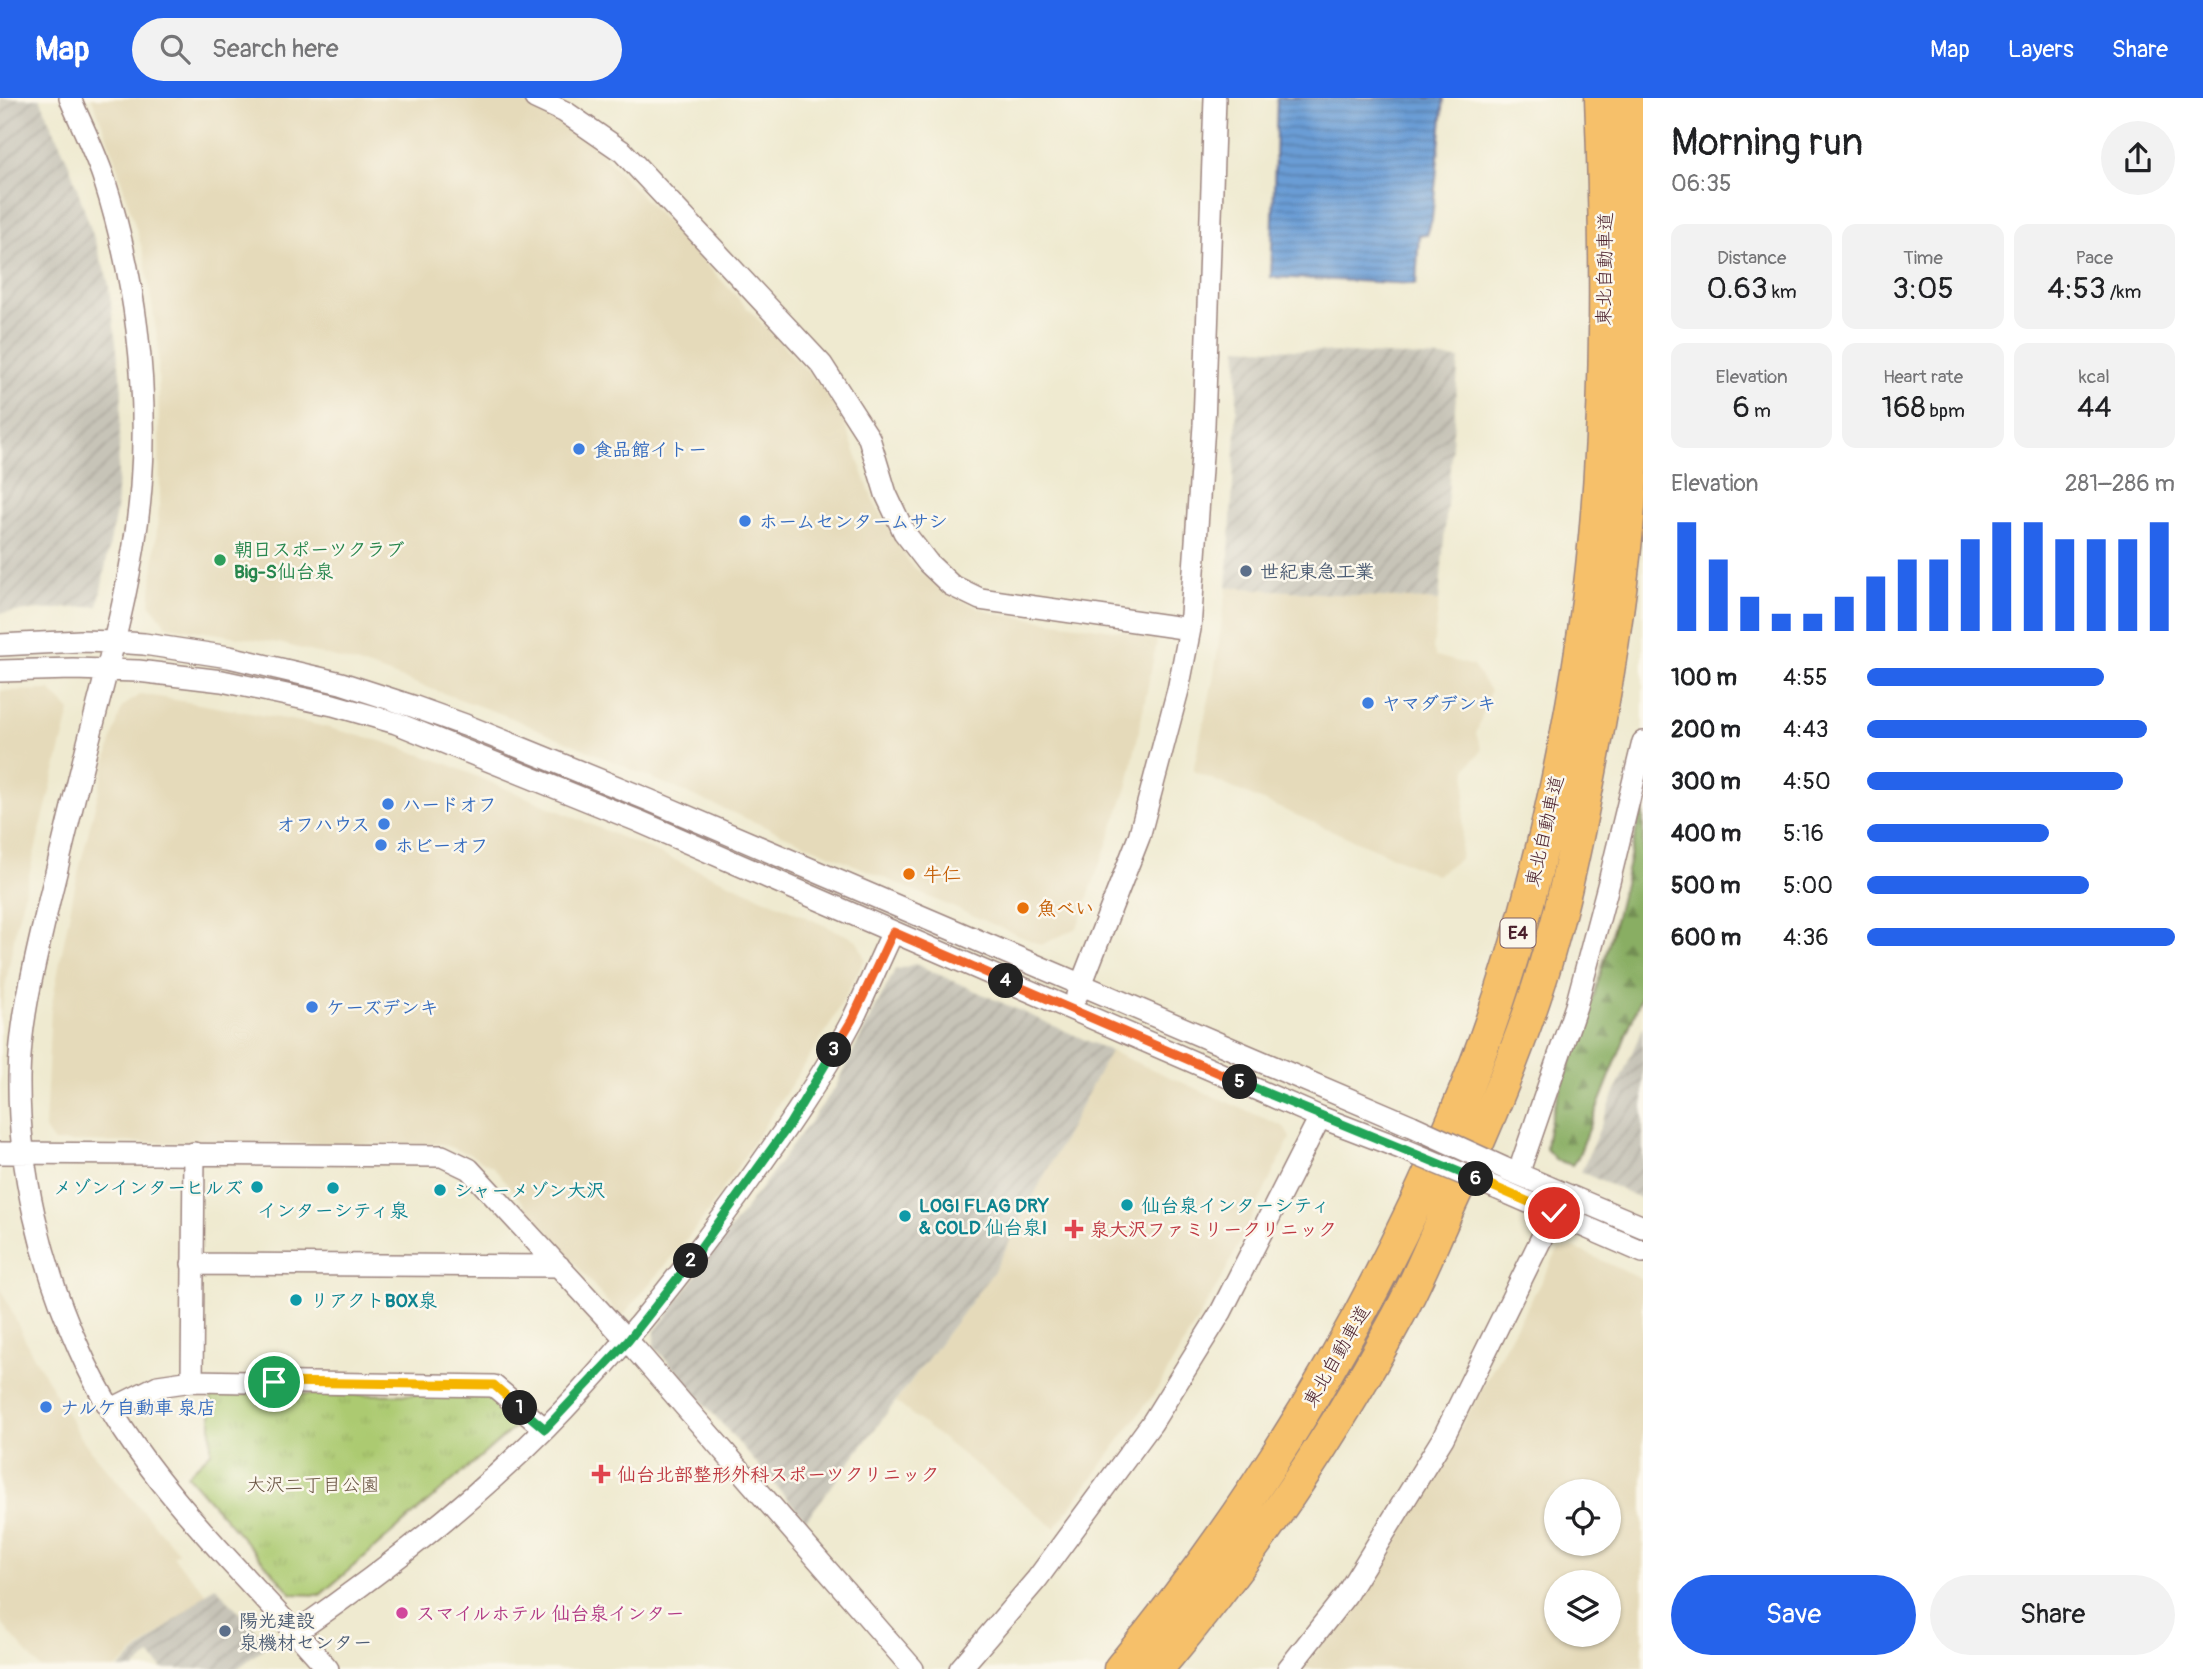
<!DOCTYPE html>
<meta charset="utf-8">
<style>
:root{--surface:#fff;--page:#f2f2f2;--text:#202124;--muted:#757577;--accent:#2563eb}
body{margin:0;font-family:Pangolin,"Klee One",sans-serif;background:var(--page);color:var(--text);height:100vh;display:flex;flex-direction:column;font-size:26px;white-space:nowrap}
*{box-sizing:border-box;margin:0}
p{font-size:23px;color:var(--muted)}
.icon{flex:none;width:38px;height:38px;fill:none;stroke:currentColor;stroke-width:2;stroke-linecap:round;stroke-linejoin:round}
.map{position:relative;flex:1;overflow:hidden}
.details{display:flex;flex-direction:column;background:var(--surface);width:560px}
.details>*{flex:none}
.controls{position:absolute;left:1544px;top:1381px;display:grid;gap:14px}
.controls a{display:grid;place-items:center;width:77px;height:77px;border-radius:50%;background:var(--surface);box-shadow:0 2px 5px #0004;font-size:35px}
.pin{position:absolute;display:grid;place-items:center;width:60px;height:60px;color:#fff;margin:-30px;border:4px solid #fff;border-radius:50%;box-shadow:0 2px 7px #0007}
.km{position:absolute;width:35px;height:35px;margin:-18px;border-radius:50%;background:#222;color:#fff;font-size:19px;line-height:35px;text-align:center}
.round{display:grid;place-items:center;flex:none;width:74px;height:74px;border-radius:37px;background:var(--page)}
.summary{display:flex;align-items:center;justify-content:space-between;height:119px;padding:0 28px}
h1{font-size:38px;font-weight:600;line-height:52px}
.figures{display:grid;grid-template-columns:repeat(3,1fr);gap:10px;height:119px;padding:7px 28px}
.figures div{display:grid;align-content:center;border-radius:14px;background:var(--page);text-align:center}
.figures b{font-size:30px;font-weight:600}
.figures small{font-size:19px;font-weight:400}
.figures p{font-size:19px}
.chart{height:196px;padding:14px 28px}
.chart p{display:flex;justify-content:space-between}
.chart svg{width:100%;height:126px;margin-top:7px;stroke:var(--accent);stroke-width:6}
.cta{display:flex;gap:14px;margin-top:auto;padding:14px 28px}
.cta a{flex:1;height:80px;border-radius:42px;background:var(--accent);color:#fff;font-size:28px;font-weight:600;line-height:80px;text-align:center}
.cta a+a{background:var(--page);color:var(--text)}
ul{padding:0 28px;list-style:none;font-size:23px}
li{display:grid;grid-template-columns:112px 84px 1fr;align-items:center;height:52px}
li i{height:18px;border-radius:9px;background:var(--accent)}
header{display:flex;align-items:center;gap:42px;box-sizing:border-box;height:98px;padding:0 35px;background:var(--accent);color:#fff}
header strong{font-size:33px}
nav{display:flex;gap:38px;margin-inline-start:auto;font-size:24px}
.search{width:490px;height:63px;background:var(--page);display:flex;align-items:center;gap:18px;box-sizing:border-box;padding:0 24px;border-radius:38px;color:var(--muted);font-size:26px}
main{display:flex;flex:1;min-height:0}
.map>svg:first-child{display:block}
.built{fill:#e5daba;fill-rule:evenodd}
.industrial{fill:url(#industrial-furrows)}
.forest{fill:url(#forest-firs);stroke:#6a6647;stroke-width:2}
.park{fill:url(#park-tufts);stroke:#7b744e;stroke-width:2}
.water{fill:url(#water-rules);stroke:#5a5e80;stroke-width:2}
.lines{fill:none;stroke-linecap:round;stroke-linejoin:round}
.minor-casing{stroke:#9c847e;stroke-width:24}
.highway-casing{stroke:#9c847e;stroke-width:35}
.minor{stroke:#fff;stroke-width:21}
.highway{stroke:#f6c06b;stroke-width:32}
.minor-bridge-casing{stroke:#9c847e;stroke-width:24;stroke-linecap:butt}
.minor-bridge{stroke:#fff;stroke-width:21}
.split-1-casing{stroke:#fff;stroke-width:14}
.split-2-casing{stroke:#fff;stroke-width:14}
.split-3-casing{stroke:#fff;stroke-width:14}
.split-4-casing{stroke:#fff;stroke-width:14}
.split-5-casing{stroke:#fff;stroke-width:14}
.split-6-casing{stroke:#fff;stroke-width:14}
.split-7-casing{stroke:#fff;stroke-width:14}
.split-1{stroke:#f5b400;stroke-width:9}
.split-2{stroke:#22a559;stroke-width:9}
.split-3{stroke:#22a559;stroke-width:9}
.split-4{stroke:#f0652b;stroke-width:9}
.split-5{stroke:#f0652b;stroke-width:9}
.split-6{stroke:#22a559;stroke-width:9}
.split-7{stroke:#f5b400;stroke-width:9}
.shop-dot{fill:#3f7fe0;stroke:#fbf7ec;stroke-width:2.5}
.leisure-dot{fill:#2e9e5b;stroke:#fbf7ec;stroke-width:2.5}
.service-dot{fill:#5c6f8a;stroke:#fbf7ec;stroke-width:2.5}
.food-dot{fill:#e8710a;stroke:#fbf7ec;stroke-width:2.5}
.culture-dot{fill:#0f9aa8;stroke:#fbf7ec;stroke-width:2.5}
.health-dot{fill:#e0444e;stroke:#fbf7ec;stroke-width:2.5}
.hotel-dot{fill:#d1479c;stroke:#fbf7ec;stroke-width:2.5}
.labels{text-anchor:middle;stroke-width:5;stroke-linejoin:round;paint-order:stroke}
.shield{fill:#fbf7ec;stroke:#7f6065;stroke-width:2}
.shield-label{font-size:18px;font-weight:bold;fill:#4a1f2b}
.street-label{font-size:19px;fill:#4a1f2b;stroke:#fbf7ec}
.shop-label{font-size:19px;font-weight:bold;fill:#366cbe;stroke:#fbf7ec;text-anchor:start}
.leisure-label{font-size:19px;font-weight:bold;fill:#27864d;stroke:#fbf7ec;text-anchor:start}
.service-label{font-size:19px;font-weight:bold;fill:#4e5e75;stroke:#fbf7ec;text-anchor:start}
.food-label{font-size:19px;font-weight:bold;fill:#c56008;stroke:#fbf7ec;text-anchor:start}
.culture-label{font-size:19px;font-weight:bold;fill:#0d838f;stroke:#fbf7ec;text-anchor:start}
.health-label{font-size:19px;font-weight:bold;fill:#be3a42;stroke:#fbf7ec;text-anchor:start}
.park-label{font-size:19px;fill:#675240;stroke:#fbf7ec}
.hotel-label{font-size:19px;font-weight:bold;fill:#b23c85;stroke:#fbf7ec;text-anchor:start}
</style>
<header>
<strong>Map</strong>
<div class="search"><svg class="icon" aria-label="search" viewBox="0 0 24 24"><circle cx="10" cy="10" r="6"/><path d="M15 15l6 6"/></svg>Search here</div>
<nav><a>Map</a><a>Layers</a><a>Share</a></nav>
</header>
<main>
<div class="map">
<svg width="1643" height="1571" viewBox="0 0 1643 1571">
<defs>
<pattern id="industrial-furrows" width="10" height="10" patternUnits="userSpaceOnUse" patternTransform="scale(1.75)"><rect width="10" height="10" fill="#c7c4b8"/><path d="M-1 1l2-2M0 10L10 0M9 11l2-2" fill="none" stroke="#aca89e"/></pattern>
<pattern id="forest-firs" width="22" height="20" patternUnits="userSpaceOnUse" patternTransform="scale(1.75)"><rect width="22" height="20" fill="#89ae63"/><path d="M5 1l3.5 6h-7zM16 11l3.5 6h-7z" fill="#728d52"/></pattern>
<pattern id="park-tufts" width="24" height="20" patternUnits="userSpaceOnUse" patternTransform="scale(1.75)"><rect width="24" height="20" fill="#acca71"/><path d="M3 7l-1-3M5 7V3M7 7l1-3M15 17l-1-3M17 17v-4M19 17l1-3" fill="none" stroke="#96ad62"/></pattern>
<pattern id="water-rules" width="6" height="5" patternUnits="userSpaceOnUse" patternTransform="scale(1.75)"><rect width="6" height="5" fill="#6a9dd5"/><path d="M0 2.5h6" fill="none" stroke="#597fad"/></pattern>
</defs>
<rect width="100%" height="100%" fill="#fbf7ec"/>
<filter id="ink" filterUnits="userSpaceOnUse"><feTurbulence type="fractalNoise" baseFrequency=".0143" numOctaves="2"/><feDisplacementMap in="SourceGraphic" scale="14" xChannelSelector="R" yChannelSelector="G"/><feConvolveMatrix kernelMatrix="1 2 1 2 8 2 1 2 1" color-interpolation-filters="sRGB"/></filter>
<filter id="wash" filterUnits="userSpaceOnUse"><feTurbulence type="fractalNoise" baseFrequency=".00686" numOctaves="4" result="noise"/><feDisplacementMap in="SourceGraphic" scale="28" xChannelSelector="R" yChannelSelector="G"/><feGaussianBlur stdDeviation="1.57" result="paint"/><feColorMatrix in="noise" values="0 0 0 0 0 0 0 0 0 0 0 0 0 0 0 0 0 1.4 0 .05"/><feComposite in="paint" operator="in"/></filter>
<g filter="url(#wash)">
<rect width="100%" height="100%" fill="#efead0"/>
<path class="built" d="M92,0H513L546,16L592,45L822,289L845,327L874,405L909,465L948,497L996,516L1158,538L1128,687L1077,830L1041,847L507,618L370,569L279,545L167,528L150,506L160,400L158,245L144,157L111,49Z
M1227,489L1439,503L1433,551L1436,558L1473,568L1490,593L1476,636L1482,652L1467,669L1460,761L1436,777L1193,673L1213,583Z
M50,592L70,613L16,829L1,913L0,935V593Z
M141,596L313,626L384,644L445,665L748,793L857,842L865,861L830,927L704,1120L621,1220L493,1069L469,1056L442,1046L54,1044L48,1036L45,1031L51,910L75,788L110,648L122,609Z
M1110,953L1284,1029L1290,1040L1224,1176L1158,1290L1055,1430L896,1304L994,1173Z
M1573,1149L1643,1182V1571H1303L1387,1462L1559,1151ZM1556,1393H1608V1446H1556ZM1556,1484H1608V1536H1556Z
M0,1189L30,1252L80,1338L90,1352L178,1454L173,1459L207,1496L115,1571H41L0,1524Z"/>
<path class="industrial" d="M0,0H40L70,69L108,182L122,291L116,413L98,508L0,515Z
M1238,249L1459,261L1439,503L1227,489L1236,334Z
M915,866L1110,953L994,1173L806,1422L654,1248L655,1233L835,990L895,872Z
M1643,929V1101L1581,1074Z
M215,1488L269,1546L237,1571H163L150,1557L134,1571H118Z"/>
<path class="forest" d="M1643,703V894L1578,1059L1572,1067L1556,1062L1546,1051C1549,1008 1571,968 1584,928C1609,855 1626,778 1643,703Z"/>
<path class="park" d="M211,1296L497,1297L522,1323L320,1497L292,1496L187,1377L211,1354Z"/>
<path class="water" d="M1277,0H1444L1432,121L1427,137H1419L1416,186L1271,179Z"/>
</g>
<g filter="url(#ink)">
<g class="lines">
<defs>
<path id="minor" d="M70,0C81,26 94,52 103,78C135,177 149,285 141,389C135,468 114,545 94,622C78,682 64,743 49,803C36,861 20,919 19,979C18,1072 41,1166 79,1251C134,1377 240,1469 328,1571
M535,0L565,14L623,54L822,267L869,340L886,396L904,434L928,465L951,487L980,501L1190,531
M0,547L81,543L114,544L144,546L229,559L341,585L415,609L465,627L649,702L1412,1028
M0,573L73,571L138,573L222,583L333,607L396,625L638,723L1320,1019L1403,1051
M1077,897L1139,739L1178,592L1190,531L1204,327L1215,0
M0,1055L442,1058L469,1071L635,1251L913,1571
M1506,1071L1643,1129
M1518,1076L1576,908L1609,784L1643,644
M1496,1090L1643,1154
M192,1166L559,1168
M192,1283L194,1055
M110,1312L158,1288L192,1283L494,1288L545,1331
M296,1534C384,1473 470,1406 546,1330C618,1257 681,1177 741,1094C781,1038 821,982 853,921C867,892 879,863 893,834
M960,1571L1037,1481L1152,1325L1221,1214L1320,1019
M1288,1571L1346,1497L1443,1340L1554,1115"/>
<path id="highway" d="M1120,1571C1260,1403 1371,1216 1456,1015C1519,868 1561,690 1584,533C1609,360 1608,174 1601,0
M1157,1571C1248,1463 1329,1346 1396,1222C1418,1183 1434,1140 1453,1100C1492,1016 1529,928 1553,839C1566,793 1576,746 1585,699C1603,610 1618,521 1627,431C1641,289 1638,143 1632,0"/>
</defs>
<use href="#minor" class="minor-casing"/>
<use href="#highway" class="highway-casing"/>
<use href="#minor" class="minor"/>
<use href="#highway" class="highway"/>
<defs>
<path id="minor-bridge" d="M1412,1028L1504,1070
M1403,1051L1496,1090"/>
</defs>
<use href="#minor-bridge" class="minor-bridge-casing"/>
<use href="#minor-bridge" class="minor-bridge"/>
</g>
</g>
<g class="lines" filter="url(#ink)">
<defs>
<path id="split-1" d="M274,1284L494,1287L520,1310"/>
<path id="split-2" d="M520,1310L545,1331L628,1243L691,1163"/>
<path id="split-3" d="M691,1163L789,1027L834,952"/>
<path id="split-4" d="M834,952L852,922L893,834L1006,883"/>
<path id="split-5" d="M1006,883L1240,984"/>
<path id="split-6" d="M1240,984L1476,1081"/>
<path id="split-7" d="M1476,1081L1554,1115"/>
</defs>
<use href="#split-1" class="split-1-casing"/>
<use href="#split-2" class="split-2-casing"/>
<use href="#split-3" class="split-3-casing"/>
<use href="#split-4" class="split-4-casing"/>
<use href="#split-5" class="split-5-casing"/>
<use href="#split-6" class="split-6-casing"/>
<use href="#split-7" class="split-7-casing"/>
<use href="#split-1" class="split-1"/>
<use href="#split-2" class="split-2"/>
<use href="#split-3" class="split-3"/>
<use href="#split-4" class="split-4"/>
<use href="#split-5" class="split-5"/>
<use href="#split-6" class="split-6"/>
<use href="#split-7" class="split-7"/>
</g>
<g class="shop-dot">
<circle cx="579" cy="351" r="7"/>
<circle cx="745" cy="423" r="7"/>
<circle cx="1368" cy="605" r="7"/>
<circle cx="388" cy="706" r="7"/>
<circle cx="384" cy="726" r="7"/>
<circle cx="381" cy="747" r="7"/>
<circle cx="312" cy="909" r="7"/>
<circle cx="46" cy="1309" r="7"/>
</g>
<circle class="leisure-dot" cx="220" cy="462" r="7"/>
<g class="service-dot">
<circle cx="1246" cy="473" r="7"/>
<circle cx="225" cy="1533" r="7"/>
</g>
<g class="food-dot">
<circle cx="909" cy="776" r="7"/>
<circle cx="1023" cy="810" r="7"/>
</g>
<g class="culture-dot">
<circle cx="257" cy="1089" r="7"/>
<circle cx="333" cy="1090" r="7"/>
<circle cx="440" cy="1092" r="7"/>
<circle cx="1127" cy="1107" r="7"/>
<circle cx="905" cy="1118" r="7"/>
<circle cx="296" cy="1202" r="7"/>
</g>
<g class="health-dot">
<path d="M1070.5 1120.5h7v7h7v7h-7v7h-7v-7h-7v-7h7z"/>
<path d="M597.5 1365.5h7v7h7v7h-7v7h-7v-7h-7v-7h7z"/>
</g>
<circle class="hotel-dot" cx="402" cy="1515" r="7"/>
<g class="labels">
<rect class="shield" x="1500.5" y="820.5" width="35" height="29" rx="5"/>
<g class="shield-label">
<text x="1518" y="841">E4</text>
</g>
<g class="street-label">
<text transform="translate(1604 171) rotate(-89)" y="7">東北自動車道</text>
<text transform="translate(1544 733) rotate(-77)" y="7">東北自動車道</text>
<text transform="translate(1336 1258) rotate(-60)" y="7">東北自動車道</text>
</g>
<g class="shop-label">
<text x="593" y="358">食品館イトー</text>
<text x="759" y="430">ホームセンタームサシ</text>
<text x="1382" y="612">ヤマダデンキ</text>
<text x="402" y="713">ハードオフ</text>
<text x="370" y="733" text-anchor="end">オフハウス</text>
<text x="395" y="754">ホビーオフ</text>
<text x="326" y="916">ケーズデンキ</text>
<text x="60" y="1316">ナルケ自動車 泉店</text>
</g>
<g class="leisure-label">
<text x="234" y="458">朝日スポーツクラブ<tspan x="234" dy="22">Big-S仙台泉</tspan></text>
</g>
<g class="service-label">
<text x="1260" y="480">世紀東急工業</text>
<text x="239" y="1529">陽光建設<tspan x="239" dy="22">泉機材センター</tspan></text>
</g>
<g class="food-label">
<text x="923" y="783">牛仁</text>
<text x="1037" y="817">魚べい</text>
</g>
<g class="culture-label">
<text x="243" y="1096" text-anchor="end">メゾンインターヒルズ</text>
<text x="454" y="1099">シャーメゾン大沢</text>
<text x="919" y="1114">LOGI FLAG DRY<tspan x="919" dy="22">&amp; COLD 仙台泉I</tspan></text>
<text x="1141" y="1114">仙台泉インターシティ</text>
<text x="333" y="1119" text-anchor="middle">インターシティ泉</text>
<text x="310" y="1209">リアクトBOX泉</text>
</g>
<g class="health-label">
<text x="1090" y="1138">泉大沢ファミリークリニック</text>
<text x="617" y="1383">仙台北部整形外科スポーツクリニック</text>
</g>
<g class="park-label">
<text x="313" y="1393">大沢二丁目公園</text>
</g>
<g class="hotel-label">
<text x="416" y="1522">スマイルホテル 仙台泉インター</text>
</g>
</g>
</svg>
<div class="controls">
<a><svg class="icon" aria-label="locate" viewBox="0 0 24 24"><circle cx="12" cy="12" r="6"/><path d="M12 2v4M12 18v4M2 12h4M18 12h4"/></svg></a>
<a><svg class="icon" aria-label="layers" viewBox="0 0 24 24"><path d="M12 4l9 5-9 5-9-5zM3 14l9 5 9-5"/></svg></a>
</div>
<div class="pin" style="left:274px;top:1284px;background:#1e9e55"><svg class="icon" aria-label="arrive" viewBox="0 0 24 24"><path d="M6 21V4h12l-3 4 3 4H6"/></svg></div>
<div class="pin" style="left:1554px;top:1115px;background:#d93025"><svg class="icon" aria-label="check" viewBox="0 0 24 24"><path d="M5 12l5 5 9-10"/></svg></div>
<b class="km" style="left:520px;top:1310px">1</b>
<b class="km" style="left:691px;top:1163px">2</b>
<b class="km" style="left:834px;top:952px">3</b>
<b class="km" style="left:1006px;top:883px">4</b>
<b class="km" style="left:1240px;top:984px">5</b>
<b class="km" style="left:1476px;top:1081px">6</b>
</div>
<section class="details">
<div class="summary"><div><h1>Morning run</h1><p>06:35</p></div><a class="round"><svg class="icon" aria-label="share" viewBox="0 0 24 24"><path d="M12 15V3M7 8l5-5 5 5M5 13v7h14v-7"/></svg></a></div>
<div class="figures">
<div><p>Distance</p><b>0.63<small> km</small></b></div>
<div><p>Time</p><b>3:05</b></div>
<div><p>Pace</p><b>4:53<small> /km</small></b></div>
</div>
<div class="figures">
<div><p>Elevation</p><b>6<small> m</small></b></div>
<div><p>Heart rate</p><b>168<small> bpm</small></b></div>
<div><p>kcal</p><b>44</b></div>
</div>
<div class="chart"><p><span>Elevation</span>281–286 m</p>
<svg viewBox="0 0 160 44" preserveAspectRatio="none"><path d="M5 44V6M15 44V19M25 44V32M35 44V38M45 44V38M55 44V32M65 44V25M75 44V19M85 44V19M95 44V12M105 44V6M115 44V6M125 44V12M135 44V12M145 44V12M155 44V6"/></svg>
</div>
<ul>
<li><b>100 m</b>4:55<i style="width:77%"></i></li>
<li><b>200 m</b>4:43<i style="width:91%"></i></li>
<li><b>300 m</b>4:50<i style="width:83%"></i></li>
<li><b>400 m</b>5:16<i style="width:59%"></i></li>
<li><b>500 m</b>5:00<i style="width:72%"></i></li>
<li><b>600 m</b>4:36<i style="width:100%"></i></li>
</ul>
<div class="cta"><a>Save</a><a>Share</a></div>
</section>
</main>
